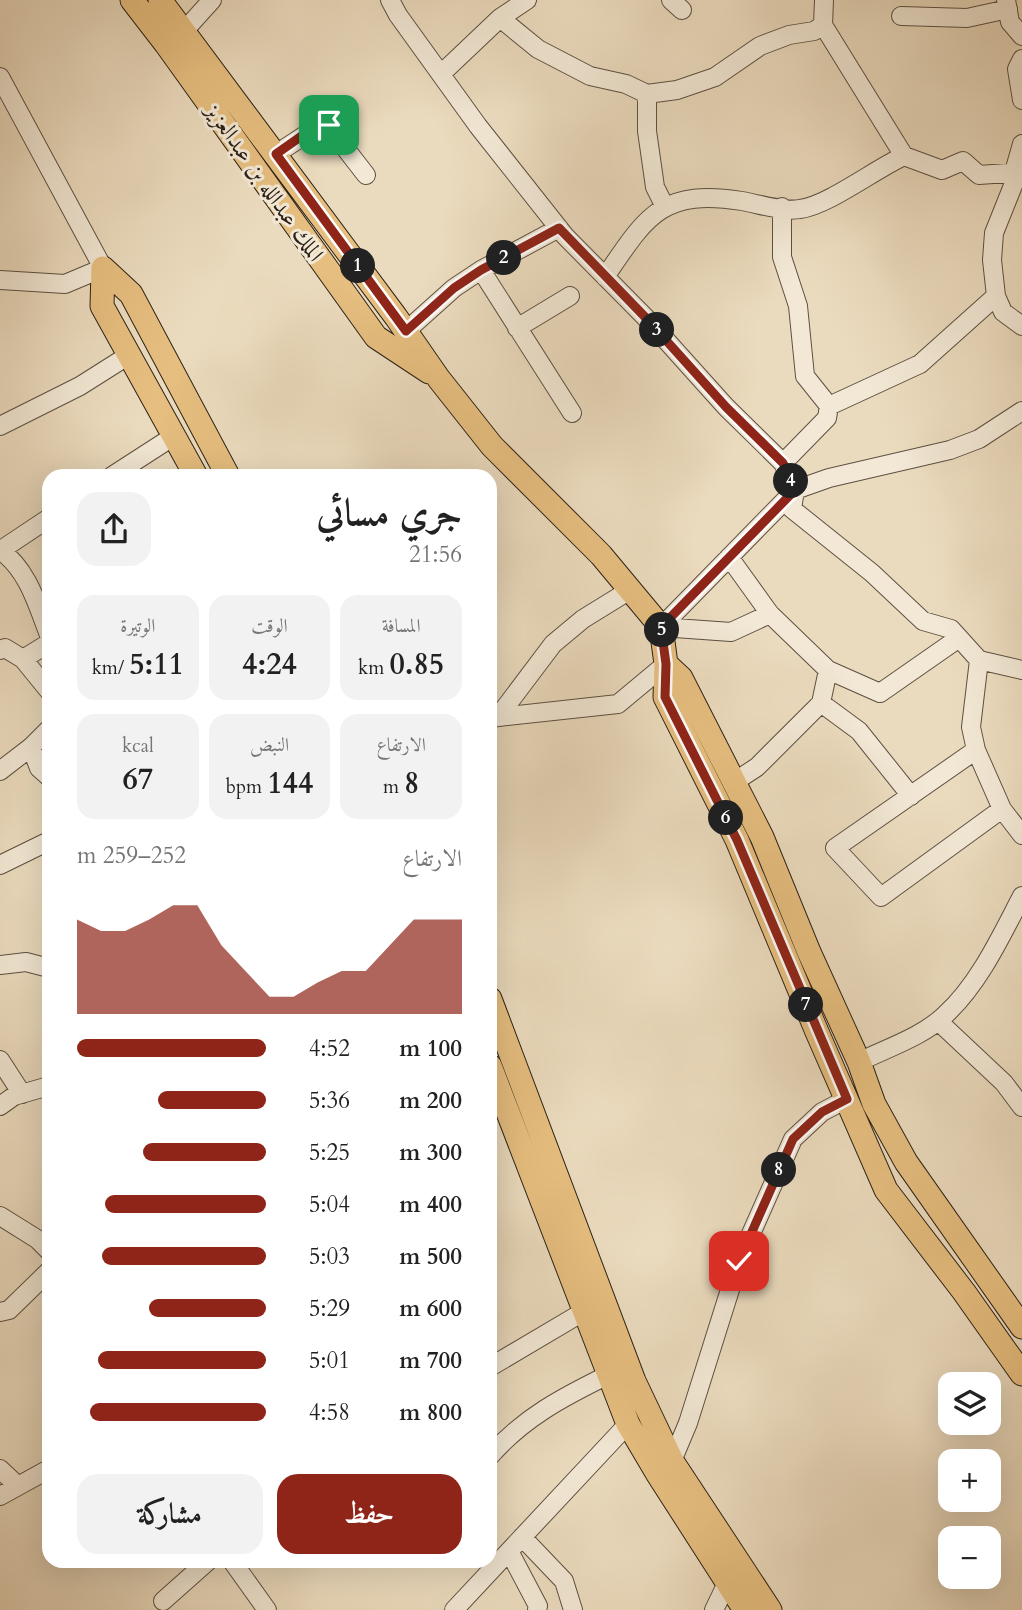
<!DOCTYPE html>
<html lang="ar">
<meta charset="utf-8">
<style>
:root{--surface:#fff;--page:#f2f2f2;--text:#222;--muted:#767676;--accent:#8f2418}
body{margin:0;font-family:Cardo,Amiri,serif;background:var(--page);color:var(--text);direction:rtl;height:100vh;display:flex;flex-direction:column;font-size:26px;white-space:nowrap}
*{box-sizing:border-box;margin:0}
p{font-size:23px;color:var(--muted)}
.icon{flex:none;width:38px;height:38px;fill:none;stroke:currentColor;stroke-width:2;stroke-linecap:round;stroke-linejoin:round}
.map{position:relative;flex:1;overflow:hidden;direction:ltr}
.panel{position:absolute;left:42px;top:469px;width:455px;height:1099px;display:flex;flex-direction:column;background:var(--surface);border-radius:21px;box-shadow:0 7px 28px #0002;direction:rtl}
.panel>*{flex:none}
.tools{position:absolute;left:938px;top:1372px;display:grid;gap:14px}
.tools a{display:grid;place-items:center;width:63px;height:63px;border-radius:14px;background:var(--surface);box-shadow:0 7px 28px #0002;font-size:35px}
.pin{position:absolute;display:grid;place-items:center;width:60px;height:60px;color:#fff;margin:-30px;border-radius:14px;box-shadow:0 4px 10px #0006}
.km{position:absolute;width:35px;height:35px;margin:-18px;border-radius:50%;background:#222;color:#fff;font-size:19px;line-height:35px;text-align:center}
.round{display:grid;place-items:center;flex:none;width:74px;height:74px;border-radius:21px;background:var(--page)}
.overview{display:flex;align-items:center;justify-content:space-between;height:119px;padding:0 35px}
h1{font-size:38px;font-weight:700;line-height:52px}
.metrics{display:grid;grid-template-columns:repeat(3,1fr);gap:10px;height:119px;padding:7px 35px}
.metrics div{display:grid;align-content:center;border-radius:18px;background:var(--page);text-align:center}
.metrics b{font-size:30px;font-weight:700}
.metrics small{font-size:19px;font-weight:400}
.metrics p{font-size:19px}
.chart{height:196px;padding:14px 35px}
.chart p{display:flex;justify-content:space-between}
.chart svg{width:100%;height:126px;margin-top:7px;fill:var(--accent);opacity:.7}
.primary-button{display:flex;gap:14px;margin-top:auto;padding:14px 35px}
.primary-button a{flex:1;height:80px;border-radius:21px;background:var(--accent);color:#fff;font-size:28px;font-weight:700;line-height:80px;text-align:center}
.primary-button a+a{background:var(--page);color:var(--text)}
ul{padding:0 35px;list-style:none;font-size:23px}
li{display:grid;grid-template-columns:112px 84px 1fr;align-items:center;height:52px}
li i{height:18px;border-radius:9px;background:var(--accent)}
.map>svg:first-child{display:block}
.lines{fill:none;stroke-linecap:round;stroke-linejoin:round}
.minor-casing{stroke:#5c5042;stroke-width:20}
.major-casing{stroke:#2c2218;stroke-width:25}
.minor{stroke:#f2e8d5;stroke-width:18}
.major{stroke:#e6be7f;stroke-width:23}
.route-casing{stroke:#fff;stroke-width:14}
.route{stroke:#8f2418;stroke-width:9}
.labels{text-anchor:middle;stroke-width:6;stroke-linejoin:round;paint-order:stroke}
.street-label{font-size:23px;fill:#2c2218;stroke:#f2e8d5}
</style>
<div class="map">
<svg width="1022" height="1610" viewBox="0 0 1022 1610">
<rect width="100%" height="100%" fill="#ebdbbe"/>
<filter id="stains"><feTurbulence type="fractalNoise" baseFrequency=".00286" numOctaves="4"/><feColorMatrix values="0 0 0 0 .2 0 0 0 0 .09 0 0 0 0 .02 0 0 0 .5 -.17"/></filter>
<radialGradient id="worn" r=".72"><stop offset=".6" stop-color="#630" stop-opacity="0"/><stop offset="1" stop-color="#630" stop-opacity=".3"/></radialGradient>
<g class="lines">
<defs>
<path id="minor" d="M390,0L398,15L478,126L565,236L646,318L726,407L783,463L795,490L792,509L872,573L923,621L951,629L979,660
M671,0L682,10
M1006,0L1010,22L1022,36
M901,16L967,18L1008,9
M500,18L538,49L590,76L626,84L647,94L677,90L715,77L760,46L789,35L814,31L823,25L904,156
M823,25L824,0
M184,31L212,0
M1022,59L1017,69L1022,100
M441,74L500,18L527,0
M0,77L103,268L65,284L0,280
M647,94V131L655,187L665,207
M1022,144L1014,172V183L994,233L992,260L996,296L1003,312L1022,326
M276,154L325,122L366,175
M782,207V257L798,306L805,376L829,406
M481,270L572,413
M605,277C646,217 661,188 742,201C759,204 782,212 800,209C829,205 875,169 904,156L942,170L963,161L979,175L1022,172
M517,328L570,296
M406,331L454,288L481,270L559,228
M0,426L80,386L129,355
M783,463L827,418L829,406L920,364L996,296
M112,476L174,436
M0,550C28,570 37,604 49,635
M1,550L49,518
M729,557L770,614
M661,627L795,490L829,478L950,450L979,439L1022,411
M661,627L731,632L770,614L828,670L880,693L959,638
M49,643L23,659L49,691
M0,650L5,648L23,659
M1022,670L979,660L971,727L976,750L1002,809L1022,835
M821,703L828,670
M498,717L553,644L583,619L630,590
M490,718L618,704L666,664
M31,747L39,768L49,777
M976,750L835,848L881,897L1002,809
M0,771L31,747L49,729
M734,782L757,767L821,703L859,731L911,796
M0,865L49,841
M0,965L26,962L49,968
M938,1021L1004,1083L1022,1107
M0,1060L22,1094
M859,1062C887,1048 922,1037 945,1015C979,984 1001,936 1022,896
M0,1106L14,1096L49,1086
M0,1216L37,1239L49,1251
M0,1312L9,1310L49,1271
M490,1367L583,1312
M490,1456C523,1418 563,1397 608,1375
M672,1461L688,1423L739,1261L793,1139L822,1112L847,1099
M0,1469L18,1486
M0,1496L49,1469
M522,1537L564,1581L573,1610
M509,1551L538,1606L537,1610
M232,1561L267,1610
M163,1601L208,1561
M454,1610L628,1424
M714,1610L727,1583"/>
<path id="major" d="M132,0L166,44L376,337L429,372
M160,0L396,317L439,379L492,446L601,555L661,627L666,664L665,697L737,840L817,1032L886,1190L964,1292L1022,1374
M103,268L131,294L228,476
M103,268L102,306L196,476
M666,664L681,678L762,837L809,952L859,1062L874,1104L906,1162L1022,1327
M490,999L634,1381L672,1461L770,1610
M490,1066L628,1424L657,1473L745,1610"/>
</defs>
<use href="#minor" class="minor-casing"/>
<use href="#major" class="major-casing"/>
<use href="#minor" class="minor"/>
<use href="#major" class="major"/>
</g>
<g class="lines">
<defs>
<path id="route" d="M329,125L325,122L320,123L276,154L406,331L454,288L481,270L559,228L646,318L726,407L783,463L795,490L661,627L666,664L665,697L737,840L847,1099L822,1112L793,1139L739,1261"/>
</defs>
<use href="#route" class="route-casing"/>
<use href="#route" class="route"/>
</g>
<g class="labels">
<g class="street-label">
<text transform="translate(265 182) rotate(55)" y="8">الملك عبدالله بن عبدالعزيز</text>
</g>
</g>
<rect width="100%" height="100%" filter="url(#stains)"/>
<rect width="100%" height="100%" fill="url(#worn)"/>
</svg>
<div class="tools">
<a><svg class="icon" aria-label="layers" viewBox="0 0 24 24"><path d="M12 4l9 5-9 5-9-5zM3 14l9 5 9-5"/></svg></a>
<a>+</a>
<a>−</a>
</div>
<div class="pin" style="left:329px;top:125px;background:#1e9e55"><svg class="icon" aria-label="arrive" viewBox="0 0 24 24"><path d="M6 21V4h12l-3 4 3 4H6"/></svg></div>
<div class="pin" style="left:739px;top:1261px;background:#d93025"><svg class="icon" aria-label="check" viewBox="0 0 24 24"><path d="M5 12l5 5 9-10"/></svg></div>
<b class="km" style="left:358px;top:266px">1</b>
<b class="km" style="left:504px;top:258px">2</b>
<b class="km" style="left:657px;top:330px">3</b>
<b class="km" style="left:791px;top:481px">4</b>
<b class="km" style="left:662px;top:630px">5</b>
<b class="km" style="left:726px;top:818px">6</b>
<b class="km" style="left:806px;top:1005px">7</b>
<b class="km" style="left:779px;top:1170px">8</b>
<section class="panel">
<div class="overview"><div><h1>جري مسائي</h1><p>21:56</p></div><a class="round"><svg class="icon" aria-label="share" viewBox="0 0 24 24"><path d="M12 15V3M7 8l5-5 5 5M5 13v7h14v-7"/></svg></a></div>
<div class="metrics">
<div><p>المسافة</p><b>0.85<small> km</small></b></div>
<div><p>الوقت</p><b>4:24</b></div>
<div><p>الوتيرة</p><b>5:11<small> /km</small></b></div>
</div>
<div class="metrics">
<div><p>الارتفاع</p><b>8<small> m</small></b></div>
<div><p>النبض</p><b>144<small> bpm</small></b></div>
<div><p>kcal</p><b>67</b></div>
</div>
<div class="chart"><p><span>الارتفاع</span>252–259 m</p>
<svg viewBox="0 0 160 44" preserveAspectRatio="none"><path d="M0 44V11L10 15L20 15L30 11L40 6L50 6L60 20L70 29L80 38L90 38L100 33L110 29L120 29L130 20L140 11L150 11L160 11V44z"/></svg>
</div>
<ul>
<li><b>100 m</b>4:52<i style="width:100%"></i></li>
<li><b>200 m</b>5:36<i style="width:57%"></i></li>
<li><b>300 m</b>5:25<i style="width:65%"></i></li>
<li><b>400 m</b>5:04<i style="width:85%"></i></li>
<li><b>500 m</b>5:03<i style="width:87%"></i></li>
<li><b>600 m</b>5:29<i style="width:62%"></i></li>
<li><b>700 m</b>5:01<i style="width:89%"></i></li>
<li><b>800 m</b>4:58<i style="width:93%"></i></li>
</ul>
<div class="primary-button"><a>حفظ</a><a>مشاركة</a></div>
</section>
</div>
